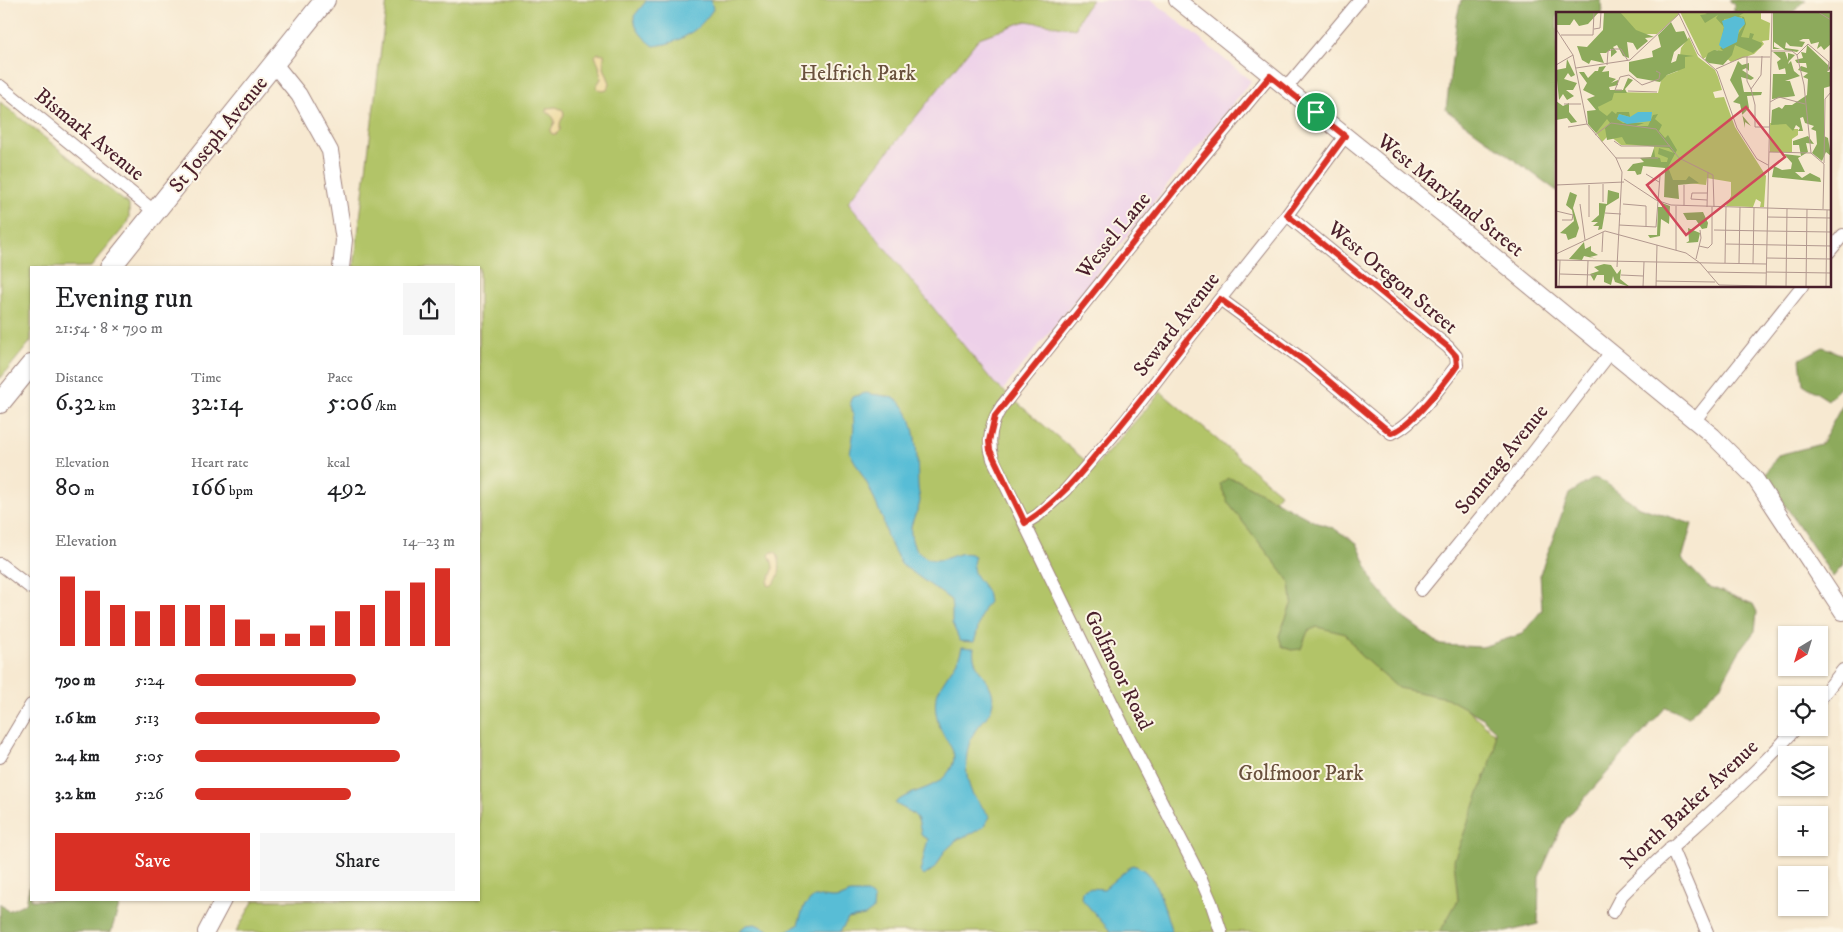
<!DOCTYPE html>
<meta charset="utf-8">
<style>
:root{--surface:#fff;--page:#f6f6f6;--text:#202124;--muted:#757577;--accent:#d93025}
body{margin:0;font-family:"IM FELL DW Pica",serif;background:var(--page);color:var(--text);height:100vh;display:flex;flex-direction:column;font-size:19px;white-space:nowrap}
*{box-sizing:border-box;margin:0}
p{font-size:16px;color:var(--muted)}
.icon{flex:none;width:28px;height:28px;fill:none;stroke:currentColor;stroke-width:2;stroke-linecap:round;stroke-linejoin:round}
.map{position:relative;flex:1;overflow:hidden}
.details{position:absolute;left:30px;top:266px;width:450px;height:635px;display:flex;flex-direction:column;background:var(--surface);border-radius:0px;box-shadow:0 1px 4px #0004}
.details>*{flex:none}
.needle{width:32px;rotate:218deg}
.buttons{position:absolute;left:1778px;top:626px;display:grid;gap:10px}
.buttons a{display:grid;place-items:center;width:50px;height:50px;border-radius:0px;background:var(--surface);box-shadow:0 1px 4px #0004;font-size:25px}
.pin{position:absolute;display:grid;place-items:center;width:42px;height:42px;color:#fff;margin:-21px;border:2px solid #fff;border-radius:50%;box-shadow:0 1px 5px #0007}
.round{display:grid;place-items:center;flex:none;width:52px;height:52px;border-radius:0px;background:var(--page)}
.headline{display:flex;align-items:center;justify-content:space-between;height:85px;padding:0 25px}
h1{font-size:28px;font-weight:600;line-height:38px}
.metrics{display:grid;grid-template-columns:repeat(3,1fr);gap:8px;height:85px;padding:5px 25px}
.metrics div{display:grid;align-content:center}
.metrics b{font-size:25px;font-weight:600}
.metrics small{font-size:14px;font-weight:400}
.metrics p{font-size:14px}
.chart{height:140px;padding:10px 25px}
.chart p{display:flex;justify-content:space-between}
.chart svg{width:100%;height:90px;margin-top:5px;stroke:var(--accent);stroke-width:6}
.action{display:flex;gap:10px;margin-top:auto;padding:10px 25px}
.action a{flex:1;height:58px;border-radius:0px;background:var(--accent);color:#fff;font-size:20px;font-weight:600;line-height:58px;text-align:center}
.action a+a{background:var(--page);color:var(--text)}
ul{padding:0 25px;list-style:none;font-size:16px}
li{display:grid;grid-template-columns:80px 60px 1fr;align-items:center;height:38px}
li i{height:12px;border-radius:6px;background:var(--accent)}
.map>svg:first-child{display:block}
.built{fill:#edd0e9}
.green{fill:#b2c468;stroke:#7e724a}
.forest{fill:#8daa5c;stroke:#6c6444}
.sand{fill:#eeda9e;stroke:#9c7c64}
.water{fill:#58bdd6;stroke:#516e80}
.lines{fill:none;stroke-linecap:round;stroke-linejoin:round}
.minor-casing{stroke:#a0847e;stroke-width:14}
.tertiary-casing{stroke:#a0847e;stroke-width:18}
.primary-casing{stroke:#a0847e;stroke-width:22}
.minor{stroke:#fff;stroke-width:12}
.tertiary{stroke:#fff;stroke-width:16}
.primary{stroke:#fff;stroke-width:20}
.route-casing{stroke:#fff;stroke-width:10}
.route{stroke:#d93025;stroke-width:6}
.labels{text-anchor:middle;stroke-width:4;stroke-linejoin:round;paint-order:stroke}
.park-label{font-size:21px;fill:#69513d;stroke:#fcf5e5}
.street-label{font-size:21px;fill:#4a1f2b;stroke:#fcf5e5}
.inset-road{fill:none;stroke:#b2988f;stroke-width:1}
.view{fill:#d1495b;fill-opacity:0.15;stroke:#d1495b;stroke-width:2.5}
.inset-edge{fill:none;stroke:#4a1f2b;stroke-width:2.5}
</style>
<div class="map">
<svg width="1843" height="932" viewBox="0 0 1843 932">
<rect width="100%" height="100%" fill="#fcf5e5"/>
<filter id="ink" filterUnits="userSpaceOnUse"><feTurbulence type="fractalNoise" baseFrequency=".02" numOctaves="2"/><feDisplacementMap in="SourceGraphic" scale="10" xChannelSelector="R" yChannelSelector="G"/><feConvolveMatrix kernelMatrix="1 2 1 2 8 2 1 2 1" color-interpolation-filters="sRGB"/></filter>
<filter id="wash" filterUnits="userSpaceOnUse"><feTurbulence type="fractalNoise" baseFrequency=".0096" numOctaves="4" result="noise"/><feDisplacementMap in="SourceGraphic" scale="20" xChannelSelector="R" yChannelSelector="G"/><feGaussianBlur stdDeviation="1.12" result="paint"/><feColorMatrix in="noise" values="0 0 0 0 0 0 0 0 0 0 0 0 0 0 0 0 0 1.4 0 .05"/><feComposite in="paint" operator="in"/></filter>
<g filter="url(#wash)">
<rect width="100%" height="100%" fill="#f7e9d1"/>
<path class="built" d="M1092,0H1152L1251,81L1003,390L994,383L848,202L979,38L1026,21L1076,29L1082,12Z"/>
<path class="green" d="M387,0H1092C1085,9 1078,17 1076,29L1026,21L979,38L848,202L994,383L1094,468L1161,392L1280,493L1255,523L1387,637L1524,760L1460,932H236L254,900H479V268L354,267Z
M0,102L129,205V217L126,225L91,267L31,268V341L0,379Z"/>
<path class="forest" d="M1461,0H1601L1602,14H1557V191L1446,110L1457,17Z
M1729,0H1806L1791,14H1734V5Z
M1823,347L1843,355V385L1828,400L1803,384L1800,359Z
M1843,404V565L1833,577L1765,475L1778,455L1821,444Z
M1228,478L1239,481L1315,522L1333,528L1357,543L1374,583L1405,619L1441,645L1482,647L1522,634L1542,610L1540,574L1569,494L1594,478L1603,481L1639,507L1692,524L1682,559L1708,586L1753,604L1757,612L1755,631L1739,652L1721,685L1688,717L1666,707L1564,821L1539,877L1538,924L1506,932H1440L1458,900L1454,860L1495,750V730L1481,717L1447,698L1398,688L1360,655L1346,634L1317,627L1308,631L1301,649L1291,650L1282,646L1279,636L1292,602L1290,582L1228,503L1220,484Z
M31,878V900H121L111,932H0V903L8,911L26,903Z"/>
<path class="sand" d="M598,53L604,54V68L610,83L607,90L602,91L597,89V85L601,79L599,65L595,56Z
M556,107L563,110L564,114L560,123V130L556,134H552L550,131L555,122L553,117L546,111L547,108Z
M772,552H776C782,562 781,580 770,586L768,585C767,578 773,575 773,568C773,563 771,559 769,555Z"/>
<path class="water" d="M647,0H711L713,9C699,31 680,43 654,46C642,37 635,30 634,16Z
M866,393C874,395 885,395 893,398C919,409 917,463 918,486C918,491 920,496 920,501C919,510 914,515 912,523C909,531 912,546 918,552C941,573 956,545 975,556C969,574 978,577 986,590C988,593 988,598 989,602C979,611 979,630 974,642L960,641L952,623V610L951,600L901,564L887,537L883,520L870,489L850,453C854,435 856,420 850,402L852,397Z
M962,647L974,648C970,669 994,680 993,701C992,714 982,721 975,731C965,747 964,770 970,788C973,798 984,808 990,817L983,827L973,833L958,839L944,852L936,867L924,876L920,872L928,839L922,836C920,831 920,825 918,820C914,811 902,809 895,803C913,788 941,790 952,766C958,751 948,745 942,732C937,722 934,708 936,698C941,679 959,665 962,647Z
M1132,865C1158,870 1164,910 1172,932H1111L1081,898L1082,891L1088,888L1104,889Z
M850,893H867L874,899L873,910L865,916L848,919L840,932H785L798,925L804,906L814,897C831,896 832,902 850,893Z
M755,924L774,932H777H738L746,925Z"/>
</g>
<g filter="url(#ink)">
<g class="lines">
<defs>
<path id="minor" d="M0,86L155,212
M1286,88L1360,0
M1829,252L1843,235
M1220,299L1306,362L1391,433C1412,427 1443,383 1457,365L1456,356L1448,347L1287,215
M1695,420L1802,286
M1025,523L1038,515L1066,490L1127,419L1189,338L1287,215L1345,136
M0,564L31,588
M1421,590L1529,458L1611,352
M1819,700L1843,670
M0,757L31,705
M1671,847L1707,932
M1613,912L1622,895C1678,838 1744,788 1796,728
M1221,932L1211,902L1201,879L1128,736L993,459C987,440 991,422 1002,406L1175,190L1270,76"/>
<path id="tertiary" d="M1177,0L1450,220L1713,436L1754,477L1843,612
M274,64L299,95L330,151L344,240L341,268
M206,932L223,900"/>
<path id="primary" d="M110,268L325,0
M0,403L31,365"/>
</defs>
<use href="#minor" class="minor-casing"/>
<use href="#tertiary" class="tertiary-casing"/>
<use href="#primary" class="primary-casing"/>
<use href="#minor" class="minor"/>
<use href="#tertiary" class="tertiary"/>
<use href="#primary" class="primary"/>
</g>
</g>
<g class="lines" filter="url(#ink)">
<defs>
<path id="route" d="M1270,76L1345,136L1287,215L1448,347L1456,356L1457,366C1444,383 1411,428 1391,433L1306,362L1220,299C1179,349 1142,402 1099,451C1077,478 1055,504 1025,523L990,450L989,441L995,416L1175,190Z"/>
</defs>
<use href="#route" class="route-casing"/>
<use href="#route" class="route"/>
</g>
<g class="labels">
<g class="park-label">
<text x="858" y="80">Helfrich Park</text>
<text x="1301" y="780">Golfmoor Park</text>
</g>
<g class="street-label">
<text transform="translate(90 134) rotate(39)" y="7">Bismark Avenue</text>
<text transform="translate(218 134) rotate(-51)" y="7">St Joseph Avenue</text>
<text transform="translate(1451 195) rotate(39)" y="7">West Maryland Street</text>
<text transform="translate(1113 235) rotate(-51)" y="7">Wessel Lane</text>
<text transform="translate(1393 277) rotate(40)" y="7">West Oregon Street</text>
<text transform="translate(1176 324) rotate(-52)" y="7">Seward Avenue</text>
<text transform="translate(1501 459) rotate(-51)" y="7">Sonntag Avenue</text>
<text transform="translate(1119 670) rotate(64)" y="7">Golfmoor Road</text>
<text transform="translate(1689 804) rotate(-43)" y="7">North Barker Avenue</text>
</g>
</g>
<g transform="translate(1556 12)">
<rect width="275" height="275" fill="#f7e9d1"/>
<path d="M52,0H122L123,2L101,22H61ZM124,0H205V7L214,11L213,28L206,29L208,32L198,42L175,50L161,38L147,47ZM133,25L142,45L159,58L162,65L166,78L157,80L159,86L168,85L179,115L210,164L208,195H204L205,190L200,187L197,195L170,194L175,184V170L151,166L150,173L115,169L111,155L98,147V134L65,133L53,123L46,130L35,112L43,93L56,80L102,81L106,65L122,59L125,36ZM214,111H236V117H242V123L236,127V140H214Z" fill="#b2c468"/>
<path d="M0,0H43L32,12L23,14L18,7L14,13H1ZM48,0H64L80,18L98,25L89,26L92,29L81,38L77,31L71,30L73,46L67,44L61,33L57,35L61,40L55,45V37L50,41H44L48,51L35,48L33,52L26,48L21,34L31,35L47,18ZM147,0H189L183,4L188,5L190,12L185,25L193,26L194,21L198,22L196,27L206,31L205,35L197,41L179,33L176,43L167,53L153,51L149,48L152,41L158,38L167,39L164,36L177,30L188,13L186,5L168,7V18L165,30L168,15L160,6L162,3L149,11L144,3L151,2ZM217,0H275V32L268,38L265,34L261,37L263,30L255,32L253,27H247L243,29L249,30L246,35L234,34L230,30L229,36L243,38L241,40L229,38L218,30V35L225,37H217ZM115,10L120,20L128,19L132,28L118,40L115,51L120,49L122,42L138,44L129,45V56L111,63L104,70L81,66L73,59V50L97,45L96,39L105,35L102,23ZM251,33L275,56L271,60H275V74L268,76V124L272,126L275,144L270,140L266,149L256,141L261,132L260,119L255,117L258,114L249,111L247,105L244,106L247,119H242L244,116L240,113L237,119L230,112L215,113L216,98L223,95L226,97L229,93H236L251,83L252,67L247,65L252,61L242,58L245,54L251,56L250,51H241L239,48L247,46L245,40L250,41ZM217,40H229L232,48V41L239,43L233,49L232,52L235,49L238,59L244,64L229,69H234L239,84L216,87L217,62H230L229,56L233,55L223,58L221,50L225,47ZM11,47L19,63L15,65L12,61L8,67L21,71L17,78H10L18,84L11,88L7,82L3,88L0,58L10,56ZM182,49L186,53L193,51V59L190,56L186,58L198,66L195,68L185,65L188,80H206L205,83L191,84L193,96L186,103L195,114L189,110V116L184,92L177,90L183,84L174,68ZM50,54L46,60L53,59V65L60,67L55,71L62,68V73L53,75L54,78H67L72,66L77,68L69,77L71,81H58L56,88L42,95L43,98L51,104L56,99L60,102L61,100H73L74,105L63,102L61,107L67,111H88L80,114H92L97,103L102,102L99,107L106,113L103,119L109,126L112,123L121,138L112,155L117,168H130L133,164L143,171L122,173L123,187L108,185L109,156L87,154L85,162L81,163L79,159H71L77,152L88,150L84,146L95,145L98,136L99,145L104,146L105,150H111L112,146L102,142L103,136L118,141L113,136L70,132L66,125L51,128L49,116L54,111L51,107L40,121L32,112L31,99L40,98L31,87L39,84L27,78L31,71L23,60H28L32,66L39,59H42L43,55ZM0,89L7,94L13,91V100L21,110L15,111L11,106L0,108ZM252,124L258,132L250,131L252,140L242,146L249,160H239L246,166L254,161L264,166L265,170L216,165L218,154L226,158L235,157L236,151L228,142L245,144L243,133H237V129ZM52,178L63,181V186L50,194L46,217L42,218L43,214H37L42,210H35L43,203V191L51,192ZM14,180L21,183L17,196L23,216L20,225L12,228L10,222L4,221L18,209L16,198L10,193ZM106,191L114,194L113,212L105,207L104,224L94,226L92,223H101L102,195H106ZM147,200L152,211L151,216L146,217L140,208H131L127,201ZM132,216L144,221L142,230L130,231L133,229ZM28,230L29,237L35,234V239L42,243L34,245L41,247L28,244L26,248L13,247ZM48,252L55,253L61,262L65,257L64,267L74,275L59,270L57,264L55,273L48,270V263H41L38,269L34,262L43,259L38,255Z" fill="#8daa5c"/>
<path d="M179,4L188,7L189,12L183,18L181,30L167,37L163,33L168,16L166,9ZM82,100H96L95,109L71,112L61,107L63,102L74,105Z" fill="#58bdd6"/>
<path class="inset-road" d="M122,0L142,42L161,59L181,116L201,147L212,153M262,0L275,8M0,17L17,43L31,112L60,146L66,160L61,255M38,17L44,16L45,0M5,23H37L38,0M215,39H236L241,43M241,43L248,73L255,141L268,152L267,197M241,43L252,32L273,50L272,59M191,44V69L195,77M0,53L17,43M51,53L52,39L58,37H65L72,49M20,56L74,48L123,2M160,57L187,45H214M86,73L103,67L104,61L100,59M66,78H59L64,65L73,63L86,73M72,79L101,80M214,90L223,85L249,92M8,92H25M199,93L195,77L205,63L206,44M199,93V115H213M12,115L31,112M39,123L55,111L100,117L123,146L157,163L158,195M58,129L65,134H114M213,140L255,141M60,146H102M268,151L269,87L275,80M90,162L103,170M68,167L100,188L115,193L211,196M0,173L68,170M151,188L135,187L136,181H151M47,190V172M24,192L29,228M67,192L90,194V215M128,194V173M151,195L152,160M211,196L275,198M0,199L17,203L16,208H6M49,201L65,202M33,205V173M211,205L275,206M63,213L100,215L104,164M158,218L211,219M211,219L275,220M170,232L275,234M143,234L152,236L156,232V195M120,238V194M46,240L47,220M0,242L49,219L130,241L144,251L163,273L266,275M211,246L275,247M140,247L145,226L144,218M0,248L101,250M101,250L210,252M169,251L170,195M183,251L184,195M197,252L198,196M152,260L210,261M210,260L275,261M4,262L38,263M65,263L87,264M100,269L159,270M3,275L4,248M31,275L32,249M87,275L88,250M100,275L101,233M210,275L216,0M230,275L231,197M250,275L251,197M270,275L271,198"/>
<path class="view" d="M190,95L229,145L130,223L91,173Z"/>
<rect width="275" height="275" class="inset-edge"/>
</g>
</svg>
<div class="buttons">
<a><svg class="needle" viewBox="-14 -14 28 28"><path d="M0-13l5 13h-10z" fill="#e53935"/><path d="M0 13l5-13h-10z" fill="#757577"/></svg></a>
<a><svg class="icon" aria-label="locate" viewBox="0 0 24 24"><circle cx="12" cy="12" r="6"/><path d="M12 2v4M12 18v4M2 12h4M18 12h4"/></svg></a>
<a><svg class="icon" aria-label="layers" viewBox="0 0 24 24"><path d="M12 4l9 5-9 5-9-5zM3 14l9 5 9-5"/></svg></a>
<a>+</a>
<a>−</a>
</div>
<div class="pin" style="left:1316px;top:112px;background:#1e9e55"><svg class="icon" aria-label="arrive" viewBox="0 0 24 24"><path d="M6 21V4h12l-3 4 3 4H6"/></svg></div>
<section class="details">
<div class="headline"><div><h1>Evening run</h1><p>21:54 · 8 × 790 m</p></div><a class="round"><svg class="icon" aria-label="share" viewBox="0 0 24 24"><path d="M12 15V3M7 8l5-5 5 5M5 13v7h14v-7"/></svg></a></div>
<div class="metrics">
<div><p>Distance</p><b>6.32<small> km</small></b></div>
<div><p>Time</p><b>32:14</b></div>
<div><p>Pace</p><b>5:06<small> /km</small></b></div>
</div>
<div class="metrics">
<div><p>Elevation</p><b>80<small> m</small></b></div>
<div><p>Heart rate</p><b>166<small> bpm</small></b></div>
<div><p>kcal</p><b>492</b></div>
</div>
<div class="chart"><p><span>Elevation</span>14–23 m</p>
<svg viewBox="0 0 160 44" preserveAspectRatio="none"><path d="M5 44V10M15 44V17M25 44V24M35 44V27M45 44V24M55 44V24M65 44V24M75 44V31M85 44V38M95 44V38M105 44V34M115 44V27M125 44V24M135 44V17M145 44V13M155 44V6"/></svg>
</div>
<ul>
<li><b>790 m</b>5:24<i style="width:62%"></i></li>
<li><b>1.6 km</b>5:13<i style="width:71%"></i></li>
<li><b>2.4 km</b>5:05<i style="width:79%"></i></li>
<li><b>3.2 km</b>5:26<i style="width:60%"></i></li>
</ul>
<div class="action"><a>Save</a><a>Share</a></div>
</section>
</div>
